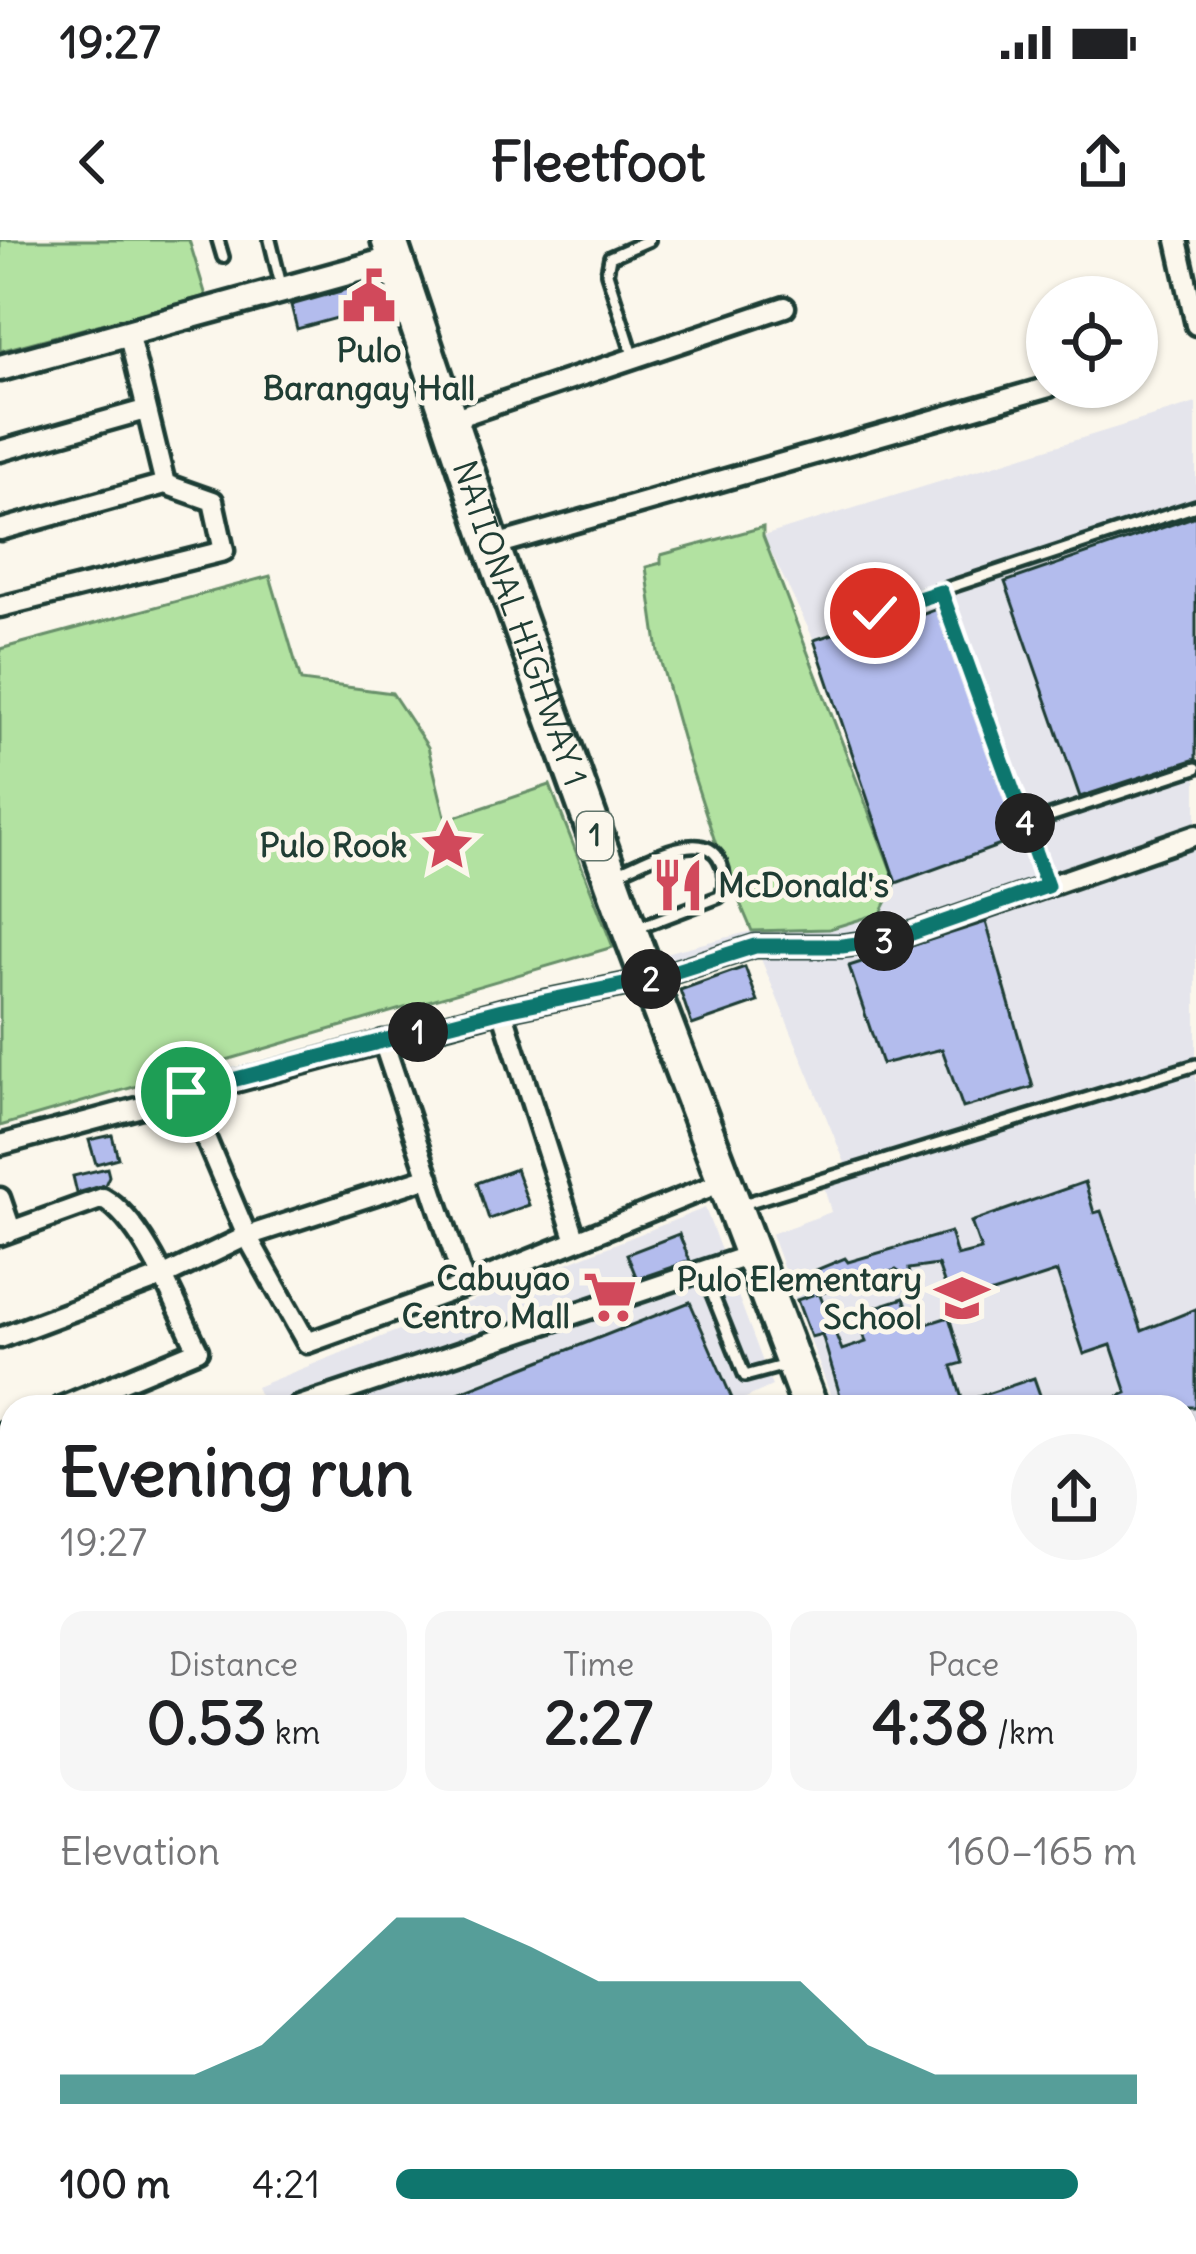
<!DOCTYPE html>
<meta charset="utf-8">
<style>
:root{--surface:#fff;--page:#f6f6f6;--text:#202124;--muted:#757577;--accent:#0f766e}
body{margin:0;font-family:Delius,sans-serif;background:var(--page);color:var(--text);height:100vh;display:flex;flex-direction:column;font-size:45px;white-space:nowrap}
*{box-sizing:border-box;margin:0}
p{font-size:39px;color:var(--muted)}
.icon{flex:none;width:66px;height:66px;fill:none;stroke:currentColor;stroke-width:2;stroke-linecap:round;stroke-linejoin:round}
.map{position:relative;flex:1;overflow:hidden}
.sheet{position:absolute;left:0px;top:1155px;width:1197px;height:861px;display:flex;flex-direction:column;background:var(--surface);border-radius:36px 36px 0 0;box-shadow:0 3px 9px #0004}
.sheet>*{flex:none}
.fabs{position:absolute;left:1026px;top:36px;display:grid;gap:24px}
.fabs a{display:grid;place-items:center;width:132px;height:132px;border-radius:50%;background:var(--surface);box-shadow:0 3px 9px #0004;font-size:60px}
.pin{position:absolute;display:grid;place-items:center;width:102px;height:102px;color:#fff;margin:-51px;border:6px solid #fff;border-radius:50%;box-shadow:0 3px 12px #0007}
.km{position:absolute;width:60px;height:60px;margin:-30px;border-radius:50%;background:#222;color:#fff;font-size:33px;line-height:60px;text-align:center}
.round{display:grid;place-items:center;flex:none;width:126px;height:126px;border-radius:63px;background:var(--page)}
.summary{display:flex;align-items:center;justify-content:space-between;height:204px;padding:0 60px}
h1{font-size:66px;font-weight:800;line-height:90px}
.figures{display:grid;grid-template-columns:repeat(3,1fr);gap:18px;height:204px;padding:12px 60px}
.figures div{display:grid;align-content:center;border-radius:24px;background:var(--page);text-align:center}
.figures b{font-size:60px;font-weight:800}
.figures small{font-size:33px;font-weight:400}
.figures p{font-size:33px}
.chart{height:336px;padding:24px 60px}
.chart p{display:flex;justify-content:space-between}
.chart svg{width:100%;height:216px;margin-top:12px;fill:var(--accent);opacity:.7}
ul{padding:0 60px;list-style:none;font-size:39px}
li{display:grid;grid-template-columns:192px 144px 1fr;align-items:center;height:90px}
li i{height:30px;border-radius:15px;background:var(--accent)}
.status{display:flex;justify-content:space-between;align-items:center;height:84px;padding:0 60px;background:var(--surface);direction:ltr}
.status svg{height:33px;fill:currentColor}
header{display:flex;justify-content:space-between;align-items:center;height:156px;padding:0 60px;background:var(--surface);font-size:54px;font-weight:800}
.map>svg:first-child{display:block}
.built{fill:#e5e5ec}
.green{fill:#b2e2a1;stroke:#68906a;stroke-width:3}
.building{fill:#b3bced;stroke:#1f3d34;stroke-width:3}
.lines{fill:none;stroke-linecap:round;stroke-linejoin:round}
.lane-casing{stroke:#1f3d34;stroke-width:18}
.street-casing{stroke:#1f3d34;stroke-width:27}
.secondary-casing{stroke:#1f3d34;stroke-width:33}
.highway-casing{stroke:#1f3d34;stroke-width:42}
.lane{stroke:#fbf7ec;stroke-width:9}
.street{stroke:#fbf7ec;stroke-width:18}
.secondary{stroke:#fbf7ec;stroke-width:24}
.highway{stroke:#fbf7ec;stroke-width:33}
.route-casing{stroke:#fff;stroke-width:24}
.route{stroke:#0f766e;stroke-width:15}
.labels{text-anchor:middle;stroke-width:10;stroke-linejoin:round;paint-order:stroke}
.shield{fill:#fbf7ec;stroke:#61756b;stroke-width:3}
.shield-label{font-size:30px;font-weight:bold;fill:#1f3d34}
.poi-label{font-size:33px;font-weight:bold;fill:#1f3d34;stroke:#fbf7ec;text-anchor:end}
.street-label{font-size:33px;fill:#1f3d34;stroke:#fbf7ec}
</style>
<div class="status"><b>19:27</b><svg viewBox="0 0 49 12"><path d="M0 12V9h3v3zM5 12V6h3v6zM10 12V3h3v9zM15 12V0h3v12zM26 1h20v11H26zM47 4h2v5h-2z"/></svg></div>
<header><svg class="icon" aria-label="back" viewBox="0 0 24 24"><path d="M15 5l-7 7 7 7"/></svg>Fleetfoot<svg class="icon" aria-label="share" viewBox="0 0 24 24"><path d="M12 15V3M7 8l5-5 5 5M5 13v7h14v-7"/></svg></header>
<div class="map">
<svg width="1196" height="2014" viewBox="0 0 1196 2014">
<rect width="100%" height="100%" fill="#fbf7ec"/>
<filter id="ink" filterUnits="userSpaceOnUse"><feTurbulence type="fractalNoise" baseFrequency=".00833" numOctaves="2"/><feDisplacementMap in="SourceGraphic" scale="24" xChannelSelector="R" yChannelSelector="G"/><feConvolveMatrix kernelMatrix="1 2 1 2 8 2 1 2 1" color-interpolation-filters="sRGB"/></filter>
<g filter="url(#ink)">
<path class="built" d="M1196,163V1326L1185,1330V1167H835L771,994L831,972L823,943L850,935L759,714L666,740L657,715L752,691L829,689L881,673L896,643L814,400L763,296Z
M705,968L772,1146L726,1167H265L256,1147Z"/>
<path class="green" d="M0,0H189L206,56L0,111Z
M763,287V296L896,643L881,673L829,689L752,691L718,611L687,515L658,412L646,327L661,323V315Z
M270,336L301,441L392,453L428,507L446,580L550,545L613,707L0,886V409Z
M1196,1326V1662L1191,1664L1185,1651V1590L1193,1587L1185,1555V1330Z
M12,1624V2004H74L78,2014H0V1628Z
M642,2004H715L719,2014H646Z
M859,2004H1044L1049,2014H828Z"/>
<path class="building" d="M380,40L388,64L297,89L291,65Z
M1196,276V519L1080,557L1005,342Z
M937,369L1020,598L896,643L814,400L873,381H877L879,391Z
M986,682L1033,847L963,868L942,809L882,824L849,726Z
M745,727L758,762L692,785L680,750Z
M112,895L118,918L96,924L89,900Z
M107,928L109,936L105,945L77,953L73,936Z
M516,929L529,965L489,979L477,943Z
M1085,942L1094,973L1101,971L1142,1091L1196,1069V1167H1094L1127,1153L1111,1105L1084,1114L1057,1032L952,1066L938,1025L909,1029L911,1041L896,1030L815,1055L819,1053L842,1110L866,1102L857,1073L904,1058L914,1088L949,1077L963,1123L952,1126L963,1162L1034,1138L1040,1155L1014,1164L1015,1167H838L834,1157L840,1155L822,1094L811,1097L797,1060L812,1055L804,1035L845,1018L848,1022L950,992L957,1016L981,1010L971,982Z
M679,994L690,1021L637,1039L627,1014Z
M690,1062L734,1163L726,1167H423Z"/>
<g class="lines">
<defs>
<path id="lane" d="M218,0L223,17
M270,0L282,49
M634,118L607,33L610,17L649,0
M941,352L1047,646
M875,372L1196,266
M1026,584L1196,528
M616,633C647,621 712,580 723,630C725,643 726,648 719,657L635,689
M743,964L1196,825
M703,1031L745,1136L786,1125
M1185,1208L1196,1204
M1185,1940L1196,1936"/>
<path id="street" d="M1177,0L1196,85
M449,180L785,67
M0,211L145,170
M0,290L165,244
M492,306L1049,147
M0,367L224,311L213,261L165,244L128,92
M502,770L575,998
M383,801L465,1046
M186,852L247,996L307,1103L465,1046L722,942
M0,905L502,770L648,740L755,706H841L895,699L1196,595
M0,958L11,990
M0,995L103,958C145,982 176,1066 198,1110L61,1167
M0,1098L162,1037L247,996L429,937
M297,1167L750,1015
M0,1193L12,1188
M0,1280L12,1274
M0,1401L12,1443
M0,1598L12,1594
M1185,1630L1196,1652
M12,1658V1665
M125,2004L129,2014
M190,2004L194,2014
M254,2004L258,2014
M317,2004L321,2014
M384,2004L388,2014
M539,2004L544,2014
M620,2004L625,2014
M453,2014L480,2004"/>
<path id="secondary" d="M0,128L395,19"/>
<g id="highway">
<path id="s1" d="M389,0L492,306L630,691L810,1167"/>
<path d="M1145,2004L1149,2014"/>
</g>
</defs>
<use href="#lane" class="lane-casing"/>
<use href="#street" class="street-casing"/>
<use href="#secondary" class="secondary-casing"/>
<use href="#highway" class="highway-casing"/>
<use href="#lane" class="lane"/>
<use href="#street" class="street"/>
<use href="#secondary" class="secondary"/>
<use href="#highway" class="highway"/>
</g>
</g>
<g class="lines" filter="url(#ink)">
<defs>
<path id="route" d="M186,852L502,770L648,740L755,706H842L895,699L1047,646L941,352L875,373"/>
</defs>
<use href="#route" class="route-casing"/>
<use href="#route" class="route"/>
</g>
<defs>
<symbol id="civic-bare" viewBox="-9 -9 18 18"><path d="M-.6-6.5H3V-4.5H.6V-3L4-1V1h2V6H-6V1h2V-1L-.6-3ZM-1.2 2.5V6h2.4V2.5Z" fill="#d1495b" stroke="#fbf7ec" stroke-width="2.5" paint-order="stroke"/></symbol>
<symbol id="sight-bare" viewBox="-9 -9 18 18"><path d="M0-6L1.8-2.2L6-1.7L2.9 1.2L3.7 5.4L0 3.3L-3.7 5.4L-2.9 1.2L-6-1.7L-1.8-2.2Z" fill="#d1495b" stroke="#fbf7ec" stroke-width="2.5" paint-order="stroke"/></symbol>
<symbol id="restaurant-bare" viewBox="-9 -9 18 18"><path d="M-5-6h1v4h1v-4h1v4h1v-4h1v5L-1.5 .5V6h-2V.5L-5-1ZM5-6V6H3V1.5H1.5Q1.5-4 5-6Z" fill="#d1495b" stroke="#fbf7ec" stroke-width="2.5" paint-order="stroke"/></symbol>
<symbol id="supermarket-bare" viewBox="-9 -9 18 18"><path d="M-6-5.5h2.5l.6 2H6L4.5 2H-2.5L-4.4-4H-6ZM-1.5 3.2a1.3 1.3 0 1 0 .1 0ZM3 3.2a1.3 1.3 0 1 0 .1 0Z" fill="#d1495b" stroke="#fbf7ec" stroke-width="2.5" paint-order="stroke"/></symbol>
<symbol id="school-bare" viewBox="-9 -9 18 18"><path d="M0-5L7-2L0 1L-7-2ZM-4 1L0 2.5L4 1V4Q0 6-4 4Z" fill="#d1495b" stroke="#fbf7ec" stroke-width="2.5" paint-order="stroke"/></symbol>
</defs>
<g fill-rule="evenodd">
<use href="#civic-bare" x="331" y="18" width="76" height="76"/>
<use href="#sight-bare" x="409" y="567" width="76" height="76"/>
<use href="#restaurant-bare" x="640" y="607" width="76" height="76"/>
<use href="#supermarket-bare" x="572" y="1019" width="76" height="76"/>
<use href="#school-bare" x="924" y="1020" width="76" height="76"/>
</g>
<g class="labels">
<rect class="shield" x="577" y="572" width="36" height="48" rx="9"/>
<g class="shield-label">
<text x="595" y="606">1</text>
</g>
<g class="poi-label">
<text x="369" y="122" text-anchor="middle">Pulo<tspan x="369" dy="38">Barangay Hall</tspan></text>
<text x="407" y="617">Pulo Rook</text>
<text x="718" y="657" text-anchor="start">McDonald's</text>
<text x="570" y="1050">Cabuyao<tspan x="570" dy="38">Centro Mall</tspan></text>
<text x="922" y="1051">Pulo Elementary<tspan x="922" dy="38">School</tspan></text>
</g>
<g class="street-label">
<text dy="12" stroke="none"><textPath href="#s1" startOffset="405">NATIONAL HIGHWAY 1</textPath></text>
</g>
</g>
</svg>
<div class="fabs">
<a><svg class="icon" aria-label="locate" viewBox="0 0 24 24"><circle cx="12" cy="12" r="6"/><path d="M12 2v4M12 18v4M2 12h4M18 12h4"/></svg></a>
</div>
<div class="pin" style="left:186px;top:852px;background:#1e9e55"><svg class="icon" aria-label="arrive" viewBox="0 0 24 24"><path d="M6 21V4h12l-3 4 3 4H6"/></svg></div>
<div class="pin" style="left:875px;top:373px;background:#d93025"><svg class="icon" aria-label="check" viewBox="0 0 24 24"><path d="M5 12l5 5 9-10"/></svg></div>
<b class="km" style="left:418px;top:792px">1</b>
<b class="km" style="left:651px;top:739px">2</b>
<b class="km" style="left:884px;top:701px">3</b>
<b class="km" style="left:1025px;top:583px">4</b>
<section class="sheet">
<div class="summary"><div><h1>Evening run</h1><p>19:27</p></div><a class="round"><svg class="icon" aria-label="share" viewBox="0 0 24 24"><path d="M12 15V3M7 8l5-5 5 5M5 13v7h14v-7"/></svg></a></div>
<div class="figures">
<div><p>Distance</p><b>0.53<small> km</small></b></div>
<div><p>Time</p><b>2:27</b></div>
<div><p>Pace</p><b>4:38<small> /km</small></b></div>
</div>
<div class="chart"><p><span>Elevation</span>160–165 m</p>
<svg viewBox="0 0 160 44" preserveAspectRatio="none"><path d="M0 44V38L10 38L20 38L30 32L40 19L50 6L60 6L70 12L80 19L90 19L100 19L110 19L120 32L130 38L140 38L150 38L160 38V44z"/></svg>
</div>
<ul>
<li><b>100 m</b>4:21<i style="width:92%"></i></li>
</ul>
</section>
</div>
